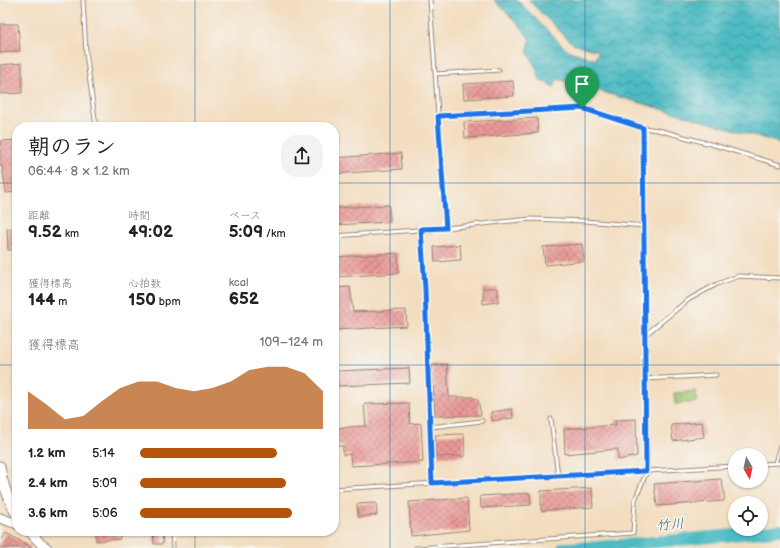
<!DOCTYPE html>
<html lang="ja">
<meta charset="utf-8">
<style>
:root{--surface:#fff;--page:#f2f2f2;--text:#222;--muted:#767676;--accent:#b45309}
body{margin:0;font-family:"Balsamiq Sans","Klee One",sans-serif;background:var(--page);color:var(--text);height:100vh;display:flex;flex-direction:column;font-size:15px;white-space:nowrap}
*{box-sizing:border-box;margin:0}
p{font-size:13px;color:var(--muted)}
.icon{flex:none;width:22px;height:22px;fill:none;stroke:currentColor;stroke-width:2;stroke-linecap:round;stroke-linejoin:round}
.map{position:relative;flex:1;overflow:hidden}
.side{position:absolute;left:12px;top:122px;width:327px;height:414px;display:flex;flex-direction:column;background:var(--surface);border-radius:16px;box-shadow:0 1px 3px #0004}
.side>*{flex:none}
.needle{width:26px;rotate:171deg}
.buttons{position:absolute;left:728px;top:448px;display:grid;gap:8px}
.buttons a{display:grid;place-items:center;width:40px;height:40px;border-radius:50%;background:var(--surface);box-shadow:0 1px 3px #0004;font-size:20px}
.pin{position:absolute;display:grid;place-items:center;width:34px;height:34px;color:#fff;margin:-41px -17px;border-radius:50% 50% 50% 0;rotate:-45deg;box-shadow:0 0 4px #0007}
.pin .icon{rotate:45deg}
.round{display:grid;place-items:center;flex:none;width:42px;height:42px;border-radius:16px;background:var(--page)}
.head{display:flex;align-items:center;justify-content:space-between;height:68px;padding:0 16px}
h1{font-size:22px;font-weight:600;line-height:30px}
.metrics{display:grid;grid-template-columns:repeat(3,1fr);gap:6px;height:68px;padding:4px 16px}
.metrics div{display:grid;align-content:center}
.metrics b{font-size:17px;font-weight:600}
.metrics small{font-size:11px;font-weight:400}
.metrics p{font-size:11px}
.chart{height:112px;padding:8px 16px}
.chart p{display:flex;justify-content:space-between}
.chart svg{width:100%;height:72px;margin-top:4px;fill:var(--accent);opacity:.7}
ul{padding:0 16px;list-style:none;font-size:13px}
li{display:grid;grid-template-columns:64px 48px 1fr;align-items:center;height:30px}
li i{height:10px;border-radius:5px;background:var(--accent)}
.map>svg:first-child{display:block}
.garden{fill:#9dc06a;stroke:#6c7544}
.water{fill:url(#water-waves);stroke:#447270}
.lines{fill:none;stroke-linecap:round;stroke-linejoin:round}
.river{stroke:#4dbbc3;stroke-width:12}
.building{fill:url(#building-cross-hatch)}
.service-casing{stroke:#97846e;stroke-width:5}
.primary-casing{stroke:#97846e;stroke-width:11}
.trunk-casing{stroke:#97846e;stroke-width:11}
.service{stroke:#fff;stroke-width:3}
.primary{stroke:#fff;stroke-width:9}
.trunk{stroke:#fff;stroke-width:9}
.route-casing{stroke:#fff;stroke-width:8}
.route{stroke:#1a73e8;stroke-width:5}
.grid{fill:none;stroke:#1f6fb2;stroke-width:1;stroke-opacity:0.55}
.labels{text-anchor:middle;stroke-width:3;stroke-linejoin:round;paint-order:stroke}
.water-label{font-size:14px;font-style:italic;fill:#415d58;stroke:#f6f6f2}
</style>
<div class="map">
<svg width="780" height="548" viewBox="0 0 780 548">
<defs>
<pattern id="water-waves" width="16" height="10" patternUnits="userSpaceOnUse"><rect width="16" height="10" fill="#4dbbc3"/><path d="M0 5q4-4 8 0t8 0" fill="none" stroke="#41989e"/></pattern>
<pattern id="building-cross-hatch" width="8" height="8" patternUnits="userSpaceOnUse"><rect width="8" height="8" fill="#ea9a98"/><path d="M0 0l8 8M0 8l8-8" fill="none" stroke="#bf7e7b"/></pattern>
</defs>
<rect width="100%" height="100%" fill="#f6f6f2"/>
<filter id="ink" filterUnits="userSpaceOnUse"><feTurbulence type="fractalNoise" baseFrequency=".025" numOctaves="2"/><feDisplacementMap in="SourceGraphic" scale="8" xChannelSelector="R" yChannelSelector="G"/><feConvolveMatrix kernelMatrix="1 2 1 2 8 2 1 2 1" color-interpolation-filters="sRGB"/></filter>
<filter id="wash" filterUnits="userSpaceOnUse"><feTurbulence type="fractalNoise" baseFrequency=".012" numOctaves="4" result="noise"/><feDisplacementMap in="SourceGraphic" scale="16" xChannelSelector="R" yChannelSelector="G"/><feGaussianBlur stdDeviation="0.9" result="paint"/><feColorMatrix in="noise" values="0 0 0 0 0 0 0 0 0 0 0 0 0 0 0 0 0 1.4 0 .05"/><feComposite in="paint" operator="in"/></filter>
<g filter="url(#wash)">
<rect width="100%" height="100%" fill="#f3ddbf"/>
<path class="garden" d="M696,391L697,402L675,404L674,393Z"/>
<path class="water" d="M494,0H517L567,50L596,60L598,51L573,44L528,0H780V143L557,79L554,87L547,83L540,81L536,68L527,52L530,40L522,28Z"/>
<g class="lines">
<path class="river" d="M563,548L597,547L734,535L780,530"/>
</g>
<g id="blocks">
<path class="building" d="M0,24H18L20,51L0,53Z
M22,63V93L0,94V65Z
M513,81L514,96L464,99L463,84Z
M537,118L538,133L465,138L464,122Z
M17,140V192L6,193L2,166H0V141Z
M401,153L402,169L334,174V158Z
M389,205L390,222L334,225V208Z
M7,229H17V249L8,250Z
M582,244L584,261L545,265L543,247Z
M460,245L461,260L435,262L434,247Z
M398,253L399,273L334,277V257Z
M350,287L353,312L406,310L407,326L334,330V288Z
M483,288H498V302L483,304Z
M447,364L449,397H472L478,400L481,415L435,416L432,365Z
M409,368L410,383L338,386L337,371Z
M409,403L410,424L421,423L423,462L351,466L350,454L343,455V446H337L336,428L366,426L364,404Z
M512,409L513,418L492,421L491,412Z
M636,419L637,456L618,460V449L565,454L564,429L616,425L615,420Z
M702,422L704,437L673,441L671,425Z
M464,434L465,456L436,457L435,435Z
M721,479L724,492V501L657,506L654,484Z
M592,488L593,507L541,511V491Z
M530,493L531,505L481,508L480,496Z
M467,498L469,530L411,536L409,502Z
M376,503L377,515L358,517L357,504Z
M96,531H119L120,539L96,541Z
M153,531H162L163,544H154Z
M6,533L21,541L32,548H0V543Z"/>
</g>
</g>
<g filter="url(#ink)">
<use href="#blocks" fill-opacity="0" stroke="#97846e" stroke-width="1"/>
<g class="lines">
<defs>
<path id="service" d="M83,0L86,53L96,127
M430,0L446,228
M435,74L499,70
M643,128L658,130L714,145L780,165
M421,229L425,289L432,483
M334,236L446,228L530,219L585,221L644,226L643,128L582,108L438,116
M645,335L688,300L717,284L739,276L780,278
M645,379L716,375
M551,419L558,476
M430,427L482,421
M775,463L780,446
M761,464L780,463
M334,489L735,466
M172,531L173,548
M416,548L633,533L635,500L647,471L644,226"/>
<path id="primary" d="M0,518L17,524"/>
<path id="trunk" d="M0,466C2,484 8,499 17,516
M29,531L41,544L47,548"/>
</defs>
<use href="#service" class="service-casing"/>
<use href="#primary" class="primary-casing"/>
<use href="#trunk" class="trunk-casing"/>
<use href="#service" class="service"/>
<use href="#primary" class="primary"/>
<use href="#trunk" class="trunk"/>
</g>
</g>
<g class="lines" filter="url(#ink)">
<defs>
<path id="route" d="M582,108L643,128L646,471L432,483L425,289L421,229L446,228L438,116Z"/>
</defs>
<use href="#route" class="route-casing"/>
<use href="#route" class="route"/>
</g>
<path class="grid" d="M195,0V127M390,0V548M585,0V548M0,183H17M334,183H780M0,365H17M334,365H780M195,531V548"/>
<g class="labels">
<g class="water-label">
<text transform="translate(670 524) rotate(-5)" y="5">竹川</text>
</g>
</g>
</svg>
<div class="buttons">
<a><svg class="needle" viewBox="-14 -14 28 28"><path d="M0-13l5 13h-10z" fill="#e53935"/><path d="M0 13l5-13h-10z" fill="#767676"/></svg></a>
<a><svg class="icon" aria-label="locate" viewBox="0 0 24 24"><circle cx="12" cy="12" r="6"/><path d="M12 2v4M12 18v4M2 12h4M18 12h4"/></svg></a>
</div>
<div class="pin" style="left:582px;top:108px;background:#1e9e55"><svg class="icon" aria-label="arrive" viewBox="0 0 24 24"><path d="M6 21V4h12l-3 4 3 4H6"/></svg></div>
<section class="side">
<div class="head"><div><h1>朝のラン</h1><p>06:44 · 8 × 1.2 km</p></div><a class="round"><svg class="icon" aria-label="share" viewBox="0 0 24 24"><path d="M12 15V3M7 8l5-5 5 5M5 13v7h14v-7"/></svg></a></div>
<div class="metrics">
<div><p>距離</p><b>9.52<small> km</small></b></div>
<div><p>時間</p><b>49:02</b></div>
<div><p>ペース</p><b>5:09<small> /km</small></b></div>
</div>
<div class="metrics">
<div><p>獲得標高</p><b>144<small> m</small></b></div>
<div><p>心拍数</p><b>150<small> bpm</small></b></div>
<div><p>kcal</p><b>652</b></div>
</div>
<div class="chart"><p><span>獲得標高</span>109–124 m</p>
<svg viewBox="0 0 160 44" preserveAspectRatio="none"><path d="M0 44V21L10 29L20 38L30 36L40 27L50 19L60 15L70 15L80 19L90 21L100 19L110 15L120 8L130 6L140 6L150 10L160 21V44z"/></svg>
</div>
<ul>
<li><b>1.2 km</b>5:14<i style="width:75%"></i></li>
<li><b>2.4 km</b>5:09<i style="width:80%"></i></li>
<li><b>3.6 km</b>5:06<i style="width:83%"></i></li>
</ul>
</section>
</div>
